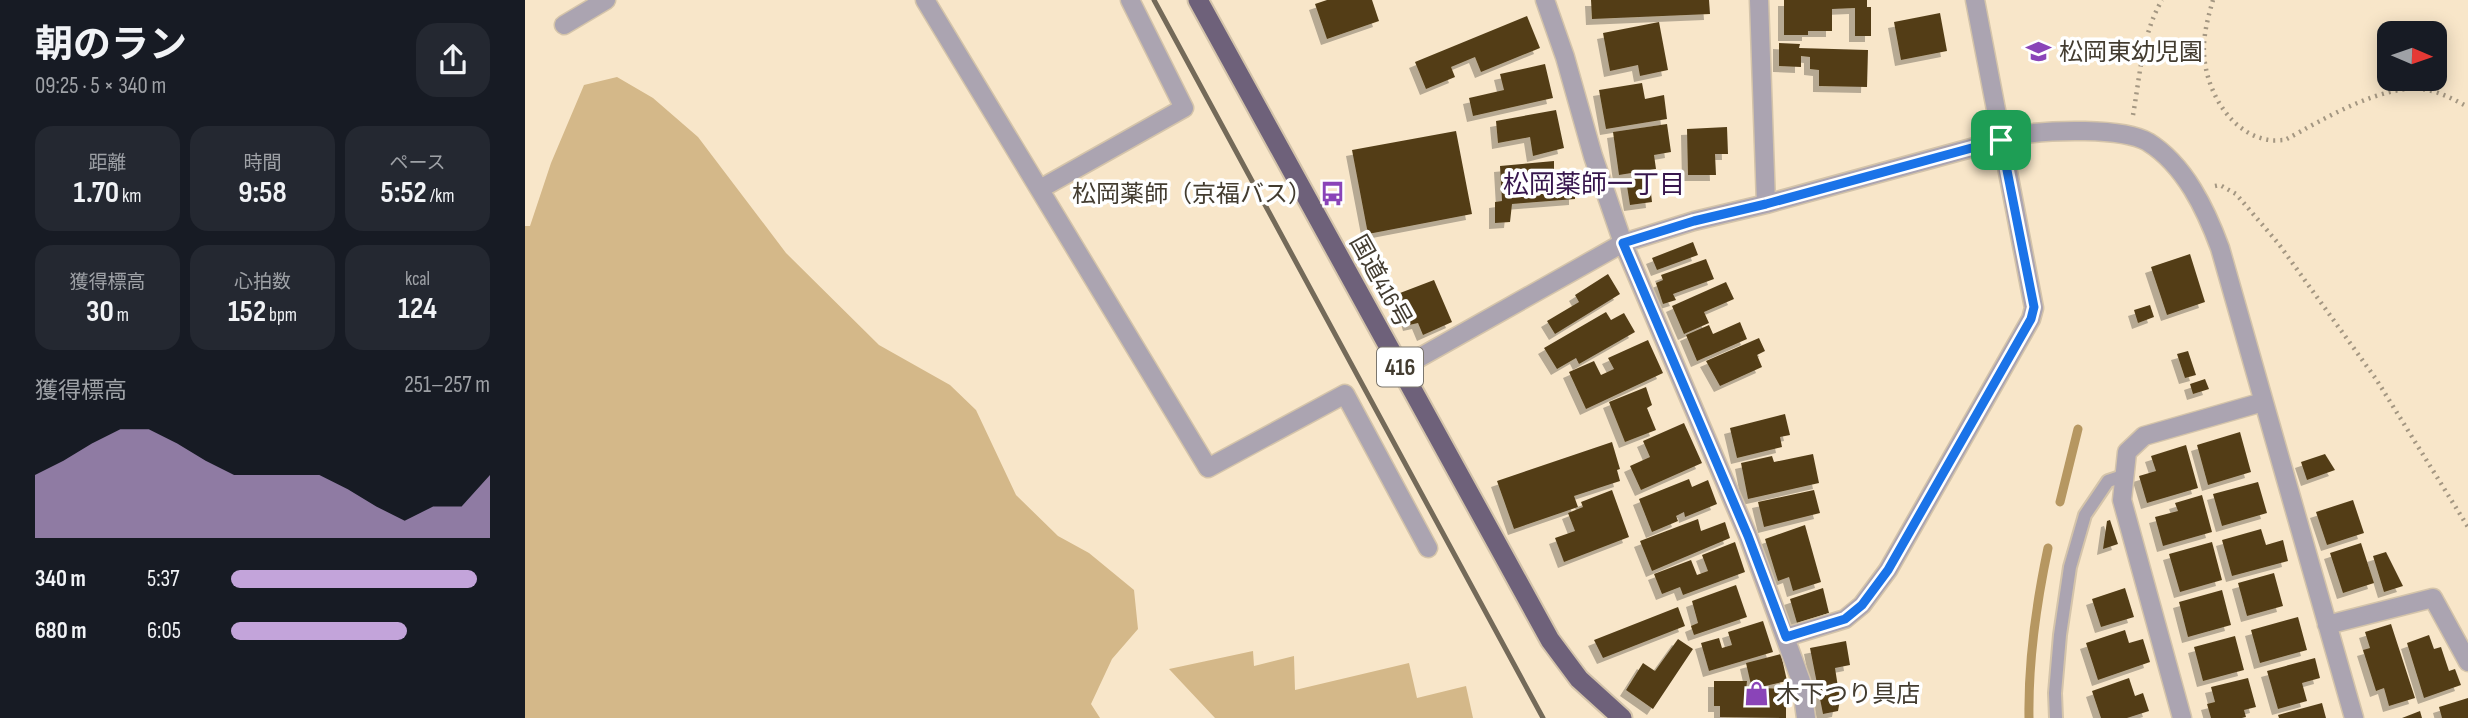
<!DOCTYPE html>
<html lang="ja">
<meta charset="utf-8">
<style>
:root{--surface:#171b24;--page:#242831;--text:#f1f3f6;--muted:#9ea1a6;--accent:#c3a4da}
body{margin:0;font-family:"Sofia Sans Condensed","Noto Sans JP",sans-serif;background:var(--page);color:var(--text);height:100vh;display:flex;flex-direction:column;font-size:26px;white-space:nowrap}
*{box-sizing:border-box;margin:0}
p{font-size:23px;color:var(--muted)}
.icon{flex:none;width:38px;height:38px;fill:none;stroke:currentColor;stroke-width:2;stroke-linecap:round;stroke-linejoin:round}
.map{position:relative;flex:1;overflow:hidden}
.details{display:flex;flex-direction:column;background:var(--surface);width:525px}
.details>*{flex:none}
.needle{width:46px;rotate:92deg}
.buttons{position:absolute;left:1852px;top:21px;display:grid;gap:14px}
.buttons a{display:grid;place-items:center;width:70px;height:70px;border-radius:14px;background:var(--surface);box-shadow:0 4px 18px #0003;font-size:35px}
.pin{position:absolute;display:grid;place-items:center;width:60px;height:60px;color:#fff;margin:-30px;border-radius:14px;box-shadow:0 4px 10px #0006}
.round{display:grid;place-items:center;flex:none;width:74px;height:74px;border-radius:21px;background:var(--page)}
.overview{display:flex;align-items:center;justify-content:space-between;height:119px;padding:0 35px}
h1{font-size:38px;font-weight:700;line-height:52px}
.metrics{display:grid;grid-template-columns:repeat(3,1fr);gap:10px;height:119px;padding:7px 35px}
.metrics div{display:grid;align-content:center;border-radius:18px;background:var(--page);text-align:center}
.metrics b{font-size:30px;font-weight:700}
.metrics small{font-size:19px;font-weight:400}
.metrics p{font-size:19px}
.chart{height:196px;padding:14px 35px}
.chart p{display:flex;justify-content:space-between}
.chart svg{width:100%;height:126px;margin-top:7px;fill:var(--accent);opacity:.7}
ul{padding:0 35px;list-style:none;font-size:23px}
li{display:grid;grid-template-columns:112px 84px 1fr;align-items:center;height:52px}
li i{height:18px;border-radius:9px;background:var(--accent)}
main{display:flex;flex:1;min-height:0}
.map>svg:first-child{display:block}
.green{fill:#d4b889}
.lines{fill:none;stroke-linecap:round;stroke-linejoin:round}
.stream{stroke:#b69761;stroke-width:9}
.building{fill:#533e18;filter:url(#shadow)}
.service-casing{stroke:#d4c4aa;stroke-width:16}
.minor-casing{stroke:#d4c4aa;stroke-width:21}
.trunk-casing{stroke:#d4c4aa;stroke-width:23}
.path{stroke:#a49782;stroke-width:4.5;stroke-dasharray:2 5;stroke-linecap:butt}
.service{stroke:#aba4b1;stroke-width:12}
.minor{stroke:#aba4b1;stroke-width:18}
.trunk{stroke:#6e617a;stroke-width:19}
.rail{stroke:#746a59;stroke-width:5}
.route-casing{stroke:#fff;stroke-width:14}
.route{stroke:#1a73e8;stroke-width:9}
.labels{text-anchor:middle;stroke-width:7;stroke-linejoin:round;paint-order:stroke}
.shield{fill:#fff;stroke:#7b766e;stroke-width:2}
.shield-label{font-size:23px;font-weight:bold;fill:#433c30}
.poi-label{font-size:24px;fill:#433c30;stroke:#fff;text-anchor:start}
.street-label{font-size:24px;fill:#433c30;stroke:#fff}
.neighbourhood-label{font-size:26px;fill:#37164d;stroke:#fff}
</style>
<main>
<section class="details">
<div class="overview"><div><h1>朝のラン</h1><p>09:25 · 5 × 340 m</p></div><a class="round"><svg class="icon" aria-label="share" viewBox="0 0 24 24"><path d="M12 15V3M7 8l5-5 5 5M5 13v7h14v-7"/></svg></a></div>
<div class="metrics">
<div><p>距離</p><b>1.70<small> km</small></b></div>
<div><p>時間</p><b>9:58</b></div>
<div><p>ペース</p><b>5:52<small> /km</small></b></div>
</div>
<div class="metrics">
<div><p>獲得標高</p><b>30<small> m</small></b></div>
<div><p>心拍数</p><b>152<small> bpm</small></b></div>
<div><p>kcal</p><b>124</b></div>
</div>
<div class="chart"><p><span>獲得標高</span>251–257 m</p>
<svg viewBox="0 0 160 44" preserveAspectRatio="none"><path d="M0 44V22L10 17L20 11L30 6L40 6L50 11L60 17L70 22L80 22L90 22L100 22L110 27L120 33L130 38L140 33L150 33L160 22V44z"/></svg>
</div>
<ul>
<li><b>340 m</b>5:37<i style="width:95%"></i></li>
<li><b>680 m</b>6:05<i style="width:68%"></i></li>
</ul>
</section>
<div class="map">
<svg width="1943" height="718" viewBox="0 0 1943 718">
<defs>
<filter id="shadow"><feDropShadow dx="-6" dy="6" stdDeviation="0" flood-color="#0004"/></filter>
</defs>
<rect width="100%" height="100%" fill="#f8e6c9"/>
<path class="green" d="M92,77L128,98L173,137L261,253L354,345L425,385L451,410L491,495L533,536L564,553L609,590L613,629L587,659L566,704L575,718H0V226H5L26,163L59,85Z
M728,651L729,666L769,656L770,690L884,663L892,698L941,686L948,718H690L644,669Z"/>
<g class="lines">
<path class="stream" d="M1535,502L1553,429
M1504,718C1503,660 1511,605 1523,548"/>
</g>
<path class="building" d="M802,0H847L854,21L802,39L790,4Z
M1066,0H1184L1185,14L1067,19Z
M1259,0H1342V7H1346V36H1330V8L1307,9V31H1283V35H1259Z
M1415,13L1422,51L1376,60L1369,22Z
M1002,16L1015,48L956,72L950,57L926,67L930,77L901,89L890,62Z
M1134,22L1143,70L1115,76L1113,65L1085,71L1078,33Z
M1254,43L1275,44L1274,48L1343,50L1342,87L1294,86V70L1285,69V57L1276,56V67L1254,66Z
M1020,64L1028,98L948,116L944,98L979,90L975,74Z
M1117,83L1120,99L1139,95L1142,119L1081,129L1074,90Z
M1031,110L1039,148L1008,156L1005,137L973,143L971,121Z
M1142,124L1146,152L1129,155L1131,169L1094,175L1088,132Z
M1202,127L1203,154H1190L1191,175H1163L1162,129Z
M931,131L947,214L843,234L827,150Z
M1029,161V174L1050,171V199L987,204L985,222L970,223V202L977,201L975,166Z
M1124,176L1127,202L1105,205L1101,180Z
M1168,242L1173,255L1132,270L1127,258Z
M1665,254L1680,302L1642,315L1626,267Z
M1181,259L1189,279L1148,294L1151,300L1138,304L1131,283L1138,280L1136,275Z
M1083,274L1095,294L1030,334L1022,321L1054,302L1050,295Z
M909,280L927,322L898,335L893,323L884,325L875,293Z
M1201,282L1209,299L1179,312L1184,323L1159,334L1147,306Z
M1625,305L1629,317L1613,323L1609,310Z
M1081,312L1086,320L1099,313L1110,332L1054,364L1051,358L1032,369L1019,348Z
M1215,322L1222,339L1172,361L1161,335L1184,325L1188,334Z
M1234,338L1240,351L1232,355L1237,367L1195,386L1181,361Z
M1123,340L1138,373L1061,409L1044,372L1069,361L1076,375L1089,369L1083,358Z
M1663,351L1671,375L1660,378L1652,354Z
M1680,379L1684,389L1668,394L1665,384Z
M1121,387L1127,405L1122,408L1131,430L1100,442L1084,402Z
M1260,414L1265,435L1255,437L1257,447L1212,458L1205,428Z
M1159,423L1177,463L1116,490L1105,466L1125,457L1118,441Z
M1715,432L1726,472L1683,485L1672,445Z
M1087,442L1095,469L1092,470L1095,481L1049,496L1053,507L989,529L972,481Z
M1661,445L1673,488L1622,503L1614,476L1631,471L1626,456Z
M1288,454L1294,483L1223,499L1216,463L1247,456L1249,462Z
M1800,454L1810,470L1782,480L1776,462Z
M1164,479L1167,487L1183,480L1192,504L1160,517L1159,512L1151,516L1153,521L1127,532L1114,499Z
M1733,482L1742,513L1697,526L1688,494Z
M1087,490L1104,537L1039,562L1030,538L1050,531L1043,513L1058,507L1056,502Z
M1289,490L1295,513L1239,527L1233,502Z
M1677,495L1687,532L1638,546L1630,517L1653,511L1650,503Z
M1828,500L1839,533L1802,545L1791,512Z
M1173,519L1176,531L1200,522L1205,538L1127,571L1115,541Z
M1585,520L1593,544L1578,549L1582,521Z
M1280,525L1296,582L1268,591L1264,577L1253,581L1240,539Z
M1736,529L1741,545L1758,540L1763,561L1707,576L1697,540Z
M1210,542L1220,572L1158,595L1155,587L1137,594L1129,574L1166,560L1172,575L1183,571L1177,555Z
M1687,542L1697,580L1655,592L1644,554Z
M1836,543L1849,583L1818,593L1805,553Z
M1861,552L1878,586L1859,592L1848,556Z
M1749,573L1758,606L1722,616L1713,583Z
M1211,585L1222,617L1169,635L1166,626L1173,623L1167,601Z
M1298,588L1304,613L1272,623L1265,599Z
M1600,588L1609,617L1576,627L1567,599Z
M1697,590L1706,625L1663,637L1654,602Z
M1153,607L1160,626L1078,658L1069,640Z
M1773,617L1782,650L1735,663L1726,630Z
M1238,621L1248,652L1184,671L1176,643L1194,638L1197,648L1207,645L1203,632Z
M1866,624L1890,698L1864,706L1859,688L1851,691L1838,650L1845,648L1840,632Z
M1600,630L1604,643L1618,639L1625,662L1573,680L1561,643Z
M1904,635L1909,649L1916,647L1924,671L1930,669L1936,685L1899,698L1882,643Z
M1710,636L1719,670L1678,681L1669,647Z
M1153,639L1168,649L1128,709L1101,690L1118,663L1130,671Z
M1321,641L1325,665L1310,668L1315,700L1313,711L1298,714L1285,648Z
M1256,654L1262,681L1227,689L1221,663Z
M1790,658L1795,678L1777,683L1782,701L1753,709L1742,671Z
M1604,678L1610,696L1618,693L1624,711L1602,718H1576L1567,691Z
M1723,678L1731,707L1719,710L1721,717L1717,718H1686L1682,704L1690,702L1686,687Z
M1189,681H1222L1221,691L1236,692V688L1261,689V718L1195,717V706H1189Z
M1943,698V718H1917L1914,707Z
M1797,703L1801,718H1754L1753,715Z
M1895,711L1897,718H1877Z"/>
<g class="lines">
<defs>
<path id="service" d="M1531,718L1530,693L1535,635L1545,567L1560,515L1583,481L1598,476"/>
<path id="minor" d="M400,0L683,468L820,394L903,548
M1020,0L1040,57L1068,156L1098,243L1223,536L1276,681L1281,718
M1234,0L1241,204
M39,25L81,0
M515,189L659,108L605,0
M876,368L1098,243L1169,221L1241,204L1494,135C1524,130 1597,127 1623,142C1660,165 1681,210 1695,248L1829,718
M1802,625L1908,598L1943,662
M1261,637L1320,619L1337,605L1363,570L1506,319L1509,308L1450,0
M1657,718L1597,500L1602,452L1619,436L1738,402"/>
<path id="trunk" d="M673,0L1025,640L1054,679L1097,718"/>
</defs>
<use href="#service" class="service-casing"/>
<use href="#minor" class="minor-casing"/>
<use href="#trunk" class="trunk-casing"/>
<path class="path" d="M1688,0C1683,17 1678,36 1679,54C1681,90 1705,134 1744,140C1749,141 1755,140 1760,140C1797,120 1861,81 1903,90C1917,93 1930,100 1943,107
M1608,115C1615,76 1617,34 1637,0
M1690,186L1695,185L1711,194L1753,243L1851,379L1943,527"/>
<use href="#service" class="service"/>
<use href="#minor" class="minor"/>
<use href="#trunk" class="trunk"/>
<path class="rail" d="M629,0L1018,718"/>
</g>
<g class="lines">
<defs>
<path id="route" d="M1476,140L1509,307L1506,319L1363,570L1337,605L1320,619L1261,637L1223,536L1098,243L1169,221L1241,204Z"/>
</defs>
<use href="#route" class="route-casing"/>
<use href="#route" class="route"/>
</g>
<defs>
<symbol id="school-bare" viewBox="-9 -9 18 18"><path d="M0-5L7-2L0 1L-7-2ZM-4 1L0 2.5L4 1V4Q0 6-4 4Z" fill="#8a44b8" stroke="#fff" stroke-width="2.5" paint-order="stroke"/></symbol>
<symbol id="bus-bare" viewBox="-9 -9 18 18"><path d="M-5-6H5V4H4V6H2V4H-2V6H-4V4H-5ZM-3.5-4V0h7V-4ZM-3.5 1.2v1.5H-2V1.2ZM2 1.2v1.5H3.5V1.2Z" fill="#8a44b8" stroke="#fff" stroke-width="2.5" paint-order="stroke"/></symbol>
<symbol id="shop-bare" viewBox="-9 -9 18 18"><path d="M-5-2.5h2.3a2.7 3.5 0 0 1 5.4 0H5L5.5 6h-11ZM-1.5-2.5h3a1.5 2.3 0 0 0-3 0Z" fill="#8a44b8" stroke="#fff" stroke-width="2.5" paint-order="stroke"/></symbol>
</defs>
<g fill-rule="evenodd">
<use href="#school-bare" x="1496" y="34" width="35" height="35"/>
<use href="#bus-bare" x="790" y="176" width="35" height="35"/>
<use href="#shop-bare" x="1214" y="676" width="35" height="35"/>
</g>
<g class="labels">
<rect class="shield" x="852" y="347.5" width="46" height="39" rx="5"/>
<g class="shield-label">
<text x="875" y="375">416</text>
</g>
<g class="poi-label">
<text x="1534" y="60">松岡東幼児園</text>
<text x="787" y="202" text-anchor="end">松岡薬師（京福バス）</text>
<text x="1251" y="702">木下つり具店</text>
</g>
<g class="street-label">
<text transform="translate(856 281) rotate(61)" y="8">国道416号</text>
</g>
<g class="neighbourhood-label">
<text x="1069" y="193">松岡薬師一丁目</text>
</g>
</g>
</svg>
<div class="buttons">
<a><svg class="needle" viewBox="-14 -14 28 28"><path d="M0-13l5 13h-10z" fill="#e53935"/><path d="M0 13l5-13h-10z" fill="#9ea1a6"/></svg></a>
</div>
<div class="pin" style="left:1476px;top:140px;background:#1e9e55"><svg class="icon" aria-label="arrive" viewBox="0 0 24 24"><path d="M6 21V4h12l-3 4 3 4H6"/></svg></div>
</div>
</main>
